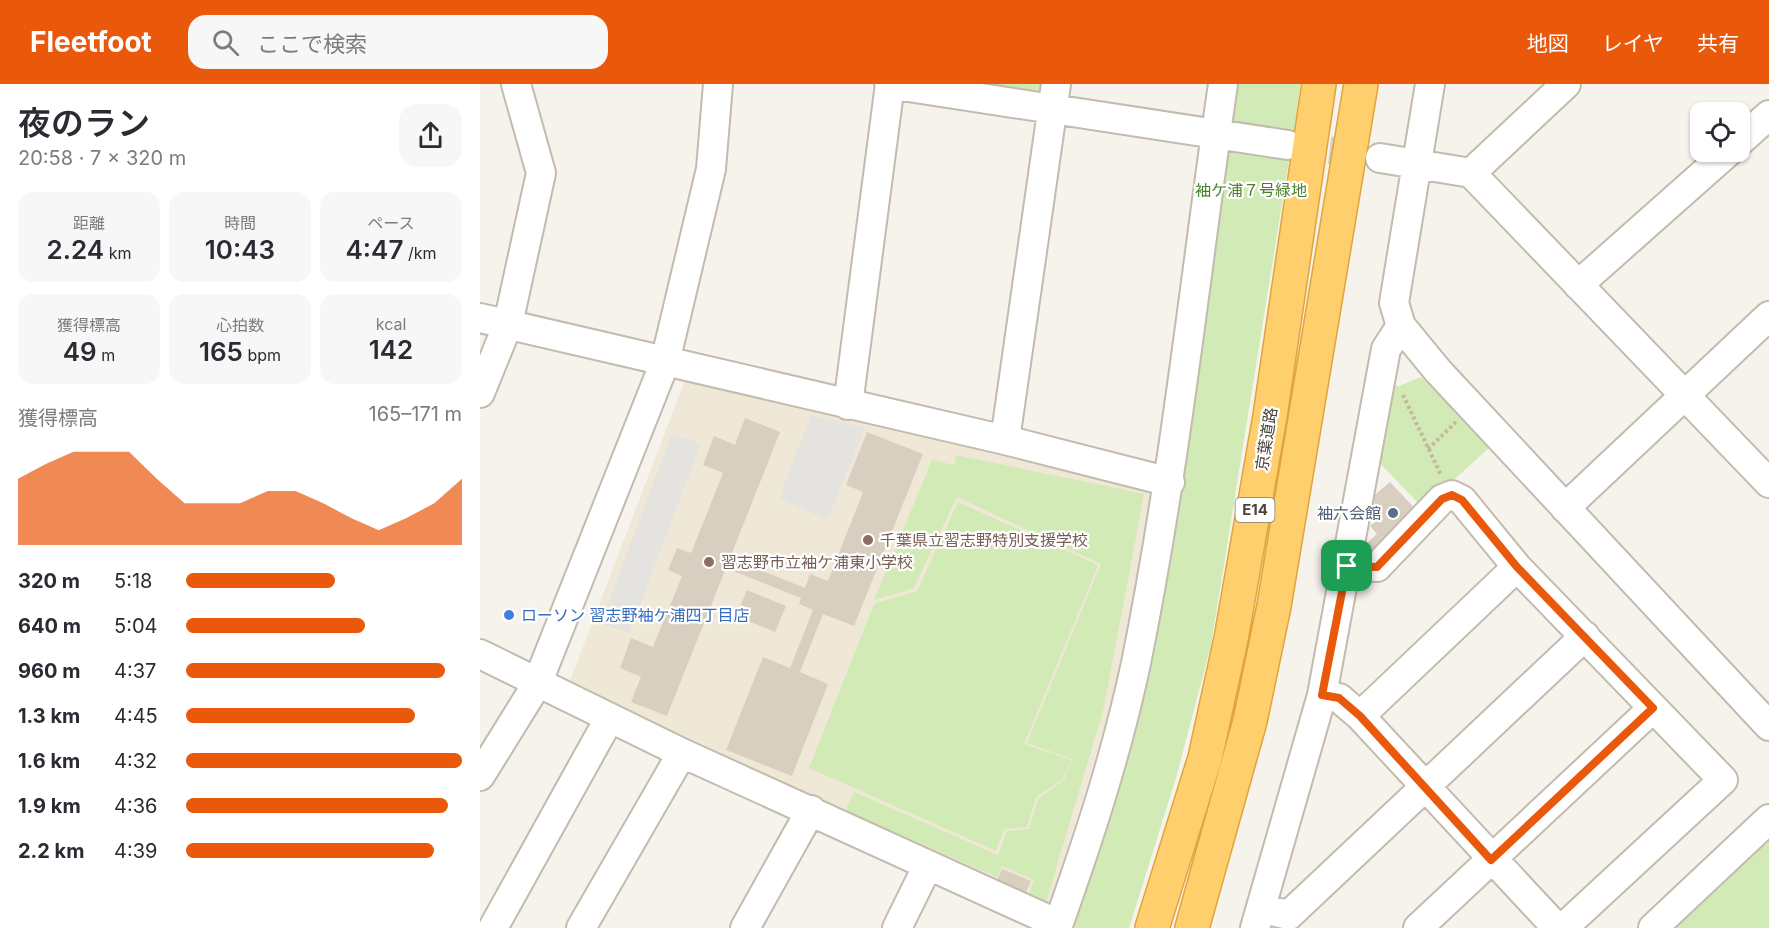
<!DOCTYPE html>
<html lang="ja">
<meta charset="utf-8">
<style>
:root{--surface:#fff;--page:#f7f7f7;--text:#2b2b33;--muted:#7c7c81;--accent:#ea580c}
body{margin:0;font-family:Inter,"Noto Sans JP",sans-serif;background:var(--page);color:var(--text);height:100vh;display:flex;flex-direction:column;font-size:22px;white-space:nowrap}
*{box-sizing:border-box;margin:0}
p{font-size:20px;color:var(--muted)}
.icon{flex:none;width:33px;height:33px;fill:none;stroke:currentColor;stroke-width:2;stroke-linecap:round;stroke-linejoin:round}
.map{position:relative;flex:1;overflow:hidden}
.sheet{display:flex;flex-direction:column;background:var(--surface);width:480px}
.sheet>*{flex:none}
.tools{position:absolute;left:1210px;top:18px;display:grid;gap:12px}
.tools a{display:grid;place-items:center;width:60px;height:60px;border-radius:12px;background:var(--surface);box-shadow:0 2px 4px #0004;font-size:30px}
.pin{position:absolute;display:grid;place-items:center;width:51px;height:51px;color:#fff;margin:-26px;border-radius:12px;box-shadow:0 3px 9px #0006}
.round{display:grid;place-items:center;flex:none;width:63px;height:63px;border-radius:18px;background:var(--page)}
.summary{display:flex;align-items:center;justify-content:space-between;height:102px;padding:0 18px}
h1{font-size:33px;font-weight:600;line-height:45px}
.figures{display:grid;grid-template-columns:repeat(3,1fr);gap:9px;height:102px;padding:6px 18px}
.figures div{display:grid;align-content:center;border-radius:15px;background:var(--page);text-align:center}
.figures b{font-size:26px;font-weight:600}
.figures small{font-size:16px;font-weight:400}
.figures p{font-size:16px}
.chart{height:168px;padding:12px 18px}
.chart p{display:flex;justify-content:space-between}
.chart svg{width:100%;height:108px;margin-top:6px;fill:var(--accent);opacity:.7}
ul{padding:0 18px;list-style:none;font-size:20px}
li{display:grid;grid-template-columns:96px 72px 1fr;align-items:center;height:45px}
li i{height:15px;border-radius:8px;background:var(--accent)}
header{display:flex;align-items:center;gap:36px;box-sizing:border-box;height:84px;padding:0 30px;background:var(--accent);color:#fff}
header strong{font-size:28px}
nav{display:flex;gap:33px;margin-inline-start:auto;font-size:21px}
.search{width:420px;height:54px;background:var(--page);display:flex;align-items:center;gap:15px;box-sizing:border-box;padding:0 21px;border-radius:18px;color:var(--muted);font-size:22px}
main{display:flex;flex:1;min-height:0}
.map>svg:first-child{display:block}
.education{fill:#efe8d6}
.green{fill:#d2eab5}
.parking{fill:#e5e3e0}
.building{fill:#d8cfc1}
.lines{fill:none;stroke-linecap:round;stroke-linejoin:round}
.minor-tunnel{stroke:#d4d0c8;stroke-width:28;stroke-dasharray:28 14;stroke-linecap:butt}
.minor-casing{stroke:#c2bbae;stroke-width:32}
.highway-casing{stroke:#e0a43c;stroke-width:36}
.path{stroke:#c4b79f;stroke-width:4;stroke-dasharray:3 3;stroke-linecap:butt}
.minor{stroke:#fff;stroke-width:28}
.highway{stroke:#ffcf6e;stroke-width:33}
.route-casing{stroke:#fff;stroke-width:12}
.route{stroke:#ea580c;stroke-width:8}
.service-dot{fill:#5c6f8a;stroke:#fff;stroke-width:2}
.education-dot{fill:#8d6e63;stroke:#fff;stroke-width:2}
.shop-dot{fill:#3f7fe0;stroke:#fff;stroke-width:2}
.labels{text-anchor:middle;stroke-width:4.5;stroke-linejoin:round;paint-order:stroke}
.shield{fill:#fff;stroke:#817c74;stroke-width:1.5}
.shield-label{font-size:15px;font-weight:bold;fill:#4b4439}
.park-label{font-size:16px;fill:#4a7f2a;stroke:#fff}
.street-label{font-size:16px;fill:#4b4439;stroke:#fff}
.service-label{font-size:16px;fill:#4e5e75;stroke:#fff;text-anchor:end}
.education-label{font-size:16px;fill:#785e54;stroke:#fff;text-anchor:start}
.shop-label{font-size:16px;fill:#366cbe;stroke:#fff;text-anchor:start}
</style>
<header>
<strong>Fleetfoot</strong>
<div class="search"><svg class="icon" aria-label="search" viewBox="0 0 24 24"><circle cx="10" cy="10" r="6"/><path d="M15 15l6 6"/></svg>ここで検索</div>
<nav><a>地図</a><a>レイヤ</a><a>共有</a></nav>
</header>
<main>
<section class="sheet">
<div class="summary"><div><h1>夜のラン</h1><p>20:58 · 7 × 320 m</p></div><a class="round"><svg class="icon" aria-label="share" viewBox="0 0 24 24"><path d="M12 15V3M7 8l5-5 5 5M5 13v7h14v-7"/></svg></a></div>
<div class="figures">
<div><p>距離</p><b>2.24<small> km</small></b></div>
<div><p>時間</p><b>10:43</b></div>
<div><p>ペース</p><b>4:47<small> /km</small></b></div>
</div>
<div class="figures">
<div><p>獲得標高</p><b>49<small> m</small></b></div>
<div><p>心拍数</p><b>165<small> bpm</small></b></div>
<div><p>kcal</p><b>142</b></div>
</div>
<div class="chart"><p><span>獲得標高</span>165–171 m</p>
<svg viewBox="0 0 160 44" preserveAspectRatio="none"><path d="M0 44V17L10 11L20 6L30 6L40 6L50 17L60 27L70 27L80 27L90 22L100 22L110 27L120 33L130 38L140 33L150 27L160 17V44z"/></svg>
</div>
<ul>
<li><b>320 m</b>5:18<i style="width:54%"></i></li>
<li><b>640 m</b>5:04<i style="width:65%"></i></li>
<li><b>960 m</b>4:37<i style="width:94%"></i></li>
<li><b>1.3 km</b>4:45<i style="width:83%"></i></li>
<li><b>1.6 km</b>4:32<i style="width:100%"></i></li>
<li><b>1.9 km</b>4:36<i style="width:95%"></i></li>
<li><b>2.2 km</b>4:39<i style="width:90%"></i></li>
</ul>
</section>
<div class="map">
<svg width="1289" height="844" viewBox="0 0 1289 844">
<rect width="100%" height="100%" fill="#f6f3ec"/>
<path class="education" d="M205,296L674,407L631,622L569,824L88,602Z"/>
<path class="green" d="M460,0H561L558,16Z
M753,0H820L814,50L756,43L750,34Z
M744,66L810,70L731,561L696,694L649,844H590Z
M941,293L1011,362L943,424L895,374L907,301L919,302Z
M476,371L664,410L624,623L566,818L549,809L554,796L522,782L517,793L366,727L374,708L518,771L527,747L549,745L558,715L584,696L592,675L547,659L621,480L477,413L434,504L394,516L452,376L474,381Z
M478,418L618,481L544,660L591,676L583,695L556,713L547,743L524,745L516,767L329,684L394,520L437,507Z
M1289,751V844H1190Z"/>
<path class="parking" d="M331,331L385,344L347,436L299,414Z
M192,349L221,360L149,549L121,539Z"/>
<path class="building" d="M265,334L300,348L250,474L325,504L330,490L348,497L383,408L366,401L387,348L443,370L374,542L343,530L320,588L348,600L312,692L246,666L283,573L310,584L333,526L319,520L321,514L246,484L187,632L151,618L161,593L140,584L151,554L173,563L202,492L188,486L197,464L211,469L243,389L223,381L234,352L255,361Z
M910,398L941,431L898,471L887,459L897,450L890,442L897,436L890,427L896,422L890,415Z
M267,506L306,522L295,548L256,532Z
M522,785L551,797L546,808L517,796Z"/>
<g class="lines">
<path class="minor-tunnel" d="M808,61L892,72"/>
<defs>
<path id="minor" d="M409,0L808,61
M950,0L914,219L921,242L958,287L1289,642
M1260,57L1289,31
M900,74L991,89L1289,399
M991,89L1086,0
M1098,201L1248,68
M0,234L525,356L690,398
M0,309L28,240L61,89L36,0
M368,321L410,0
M525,356L576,0
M1085,424L1289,232
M867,482L897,483L962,415L972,411L982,416L1037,483L1243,696L1083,844
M0,570L202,669L578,840
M842,611L859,614L880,632L1077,844
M880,632L1037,483
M0,692L57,600L185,278L231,85L238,0
M782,825L809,831L1105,552
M13,844L129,635
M101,844L202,669
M265,844L331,726
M417,844L448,781
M577,844C608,757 637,669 656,579C695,387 715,193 743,0
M775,844L842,611L906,265L921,242
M938,844L1173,624
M1173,844L1289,735"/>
<path id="highway" d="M672,844L725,674L751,555L790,332L839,0
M712,844L770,637L794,522L881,0"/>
</defs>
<use href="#minor" class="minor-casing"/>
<use href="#highway" class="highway-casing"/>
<path class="path" d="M923,311L961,391
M948,365L976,338"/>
<use href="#minor" class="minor"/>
<use href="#highway" class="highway"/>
</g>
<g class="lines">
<defs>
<path id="route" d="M972,411L982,416L1037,483L1173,624L1011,776L880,632L859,614L842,611L867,482L897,483L962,415Z"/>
</defs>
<use href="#route" class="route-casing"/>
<use href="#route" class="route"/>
</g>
<circle class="service-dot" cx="913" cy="429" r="6"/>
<g class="education-dot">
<circle cx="388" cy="456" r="6"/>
<circle cx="229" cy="478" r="6"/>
</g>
<circle class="shop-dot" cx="29" cy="531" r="6"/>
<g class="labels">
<rect class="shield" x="755.5" y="414" width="39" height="24" rx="4.5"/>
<g class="shield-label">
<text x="775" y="431">E14</text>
</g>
<g class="park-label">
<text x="771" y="112">袖ケ浦７号緑地</text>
</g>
<g class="street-label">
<text transform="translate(786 355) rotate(-81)" y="6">京葉道路</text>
</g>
<g class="service-label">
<text x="901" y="435">袖六会館</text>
</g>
<g class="education-label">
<text x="400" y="462">千葉県立習志野特別支援学校</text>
<text x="241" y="484">習志野市立袖ケ浦東小学校</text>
</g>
<g class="shop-label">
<text x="41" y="537">ローソン 習志野袖ケ浦四丁目店</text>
</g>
</g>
</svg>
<div class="tools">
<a><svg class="icon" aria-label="locate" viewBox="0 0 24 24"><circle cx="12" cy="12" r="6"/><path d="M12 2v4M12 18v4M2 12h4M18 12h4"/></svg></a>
</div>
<div class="pin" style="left:867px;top:482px;background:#1e9e55"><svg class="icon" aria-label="arrive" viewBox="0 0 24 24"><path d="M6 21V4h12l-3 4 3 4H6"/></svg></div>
</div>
</main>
